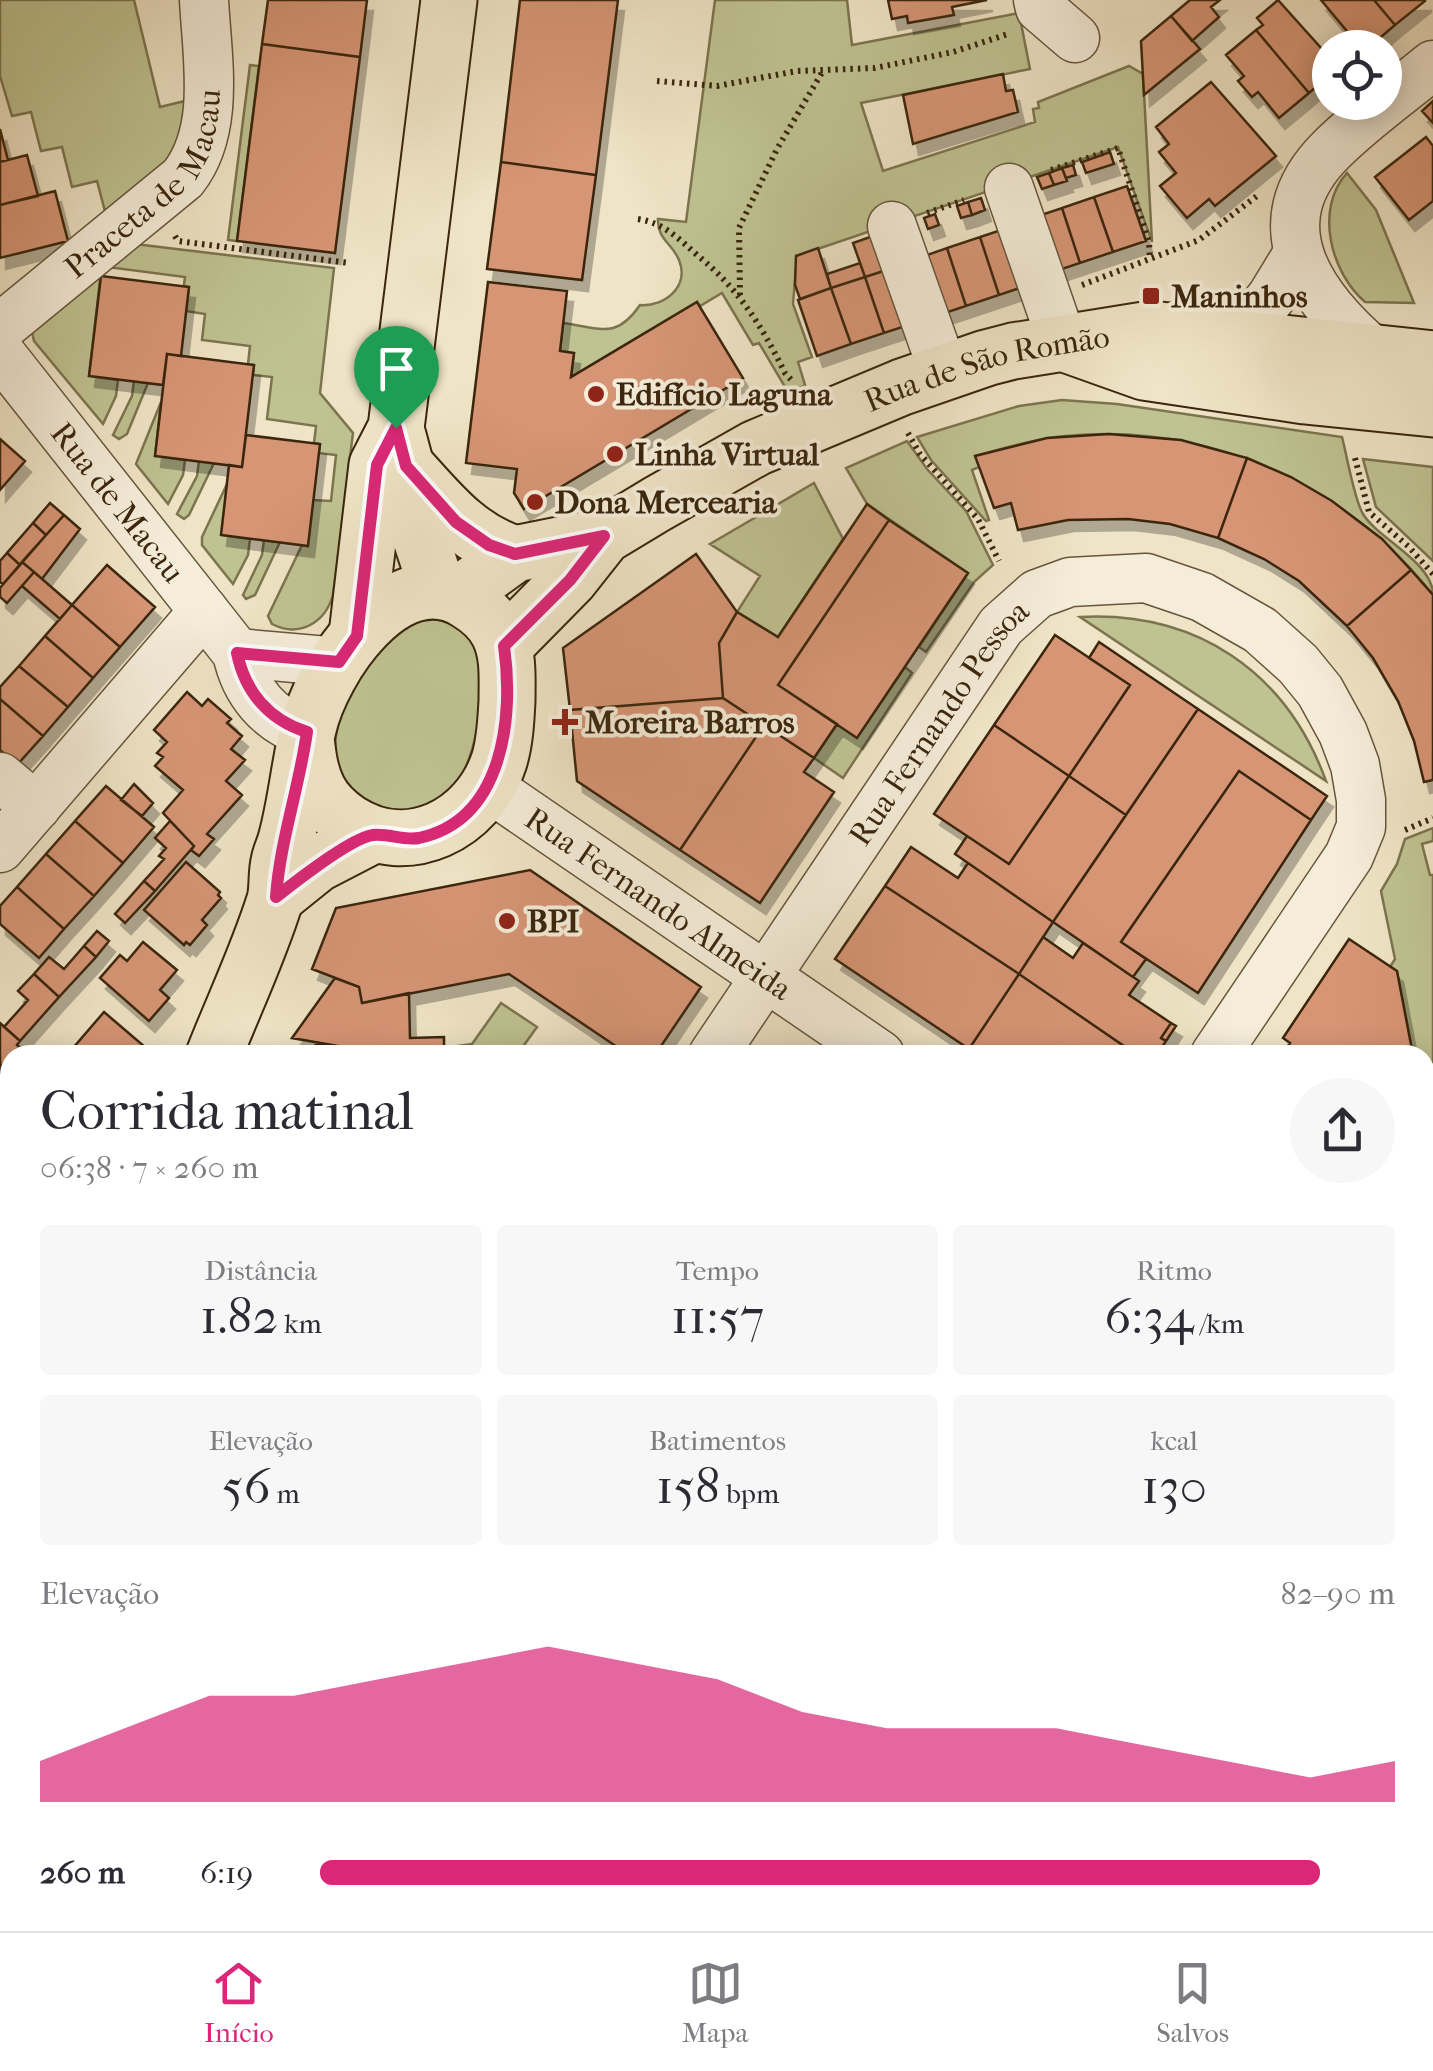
<!DOCTYPE html>
<html lang="pt">
<meta charset="utf-8">
<style>
:root{--surface:#fff;--page:#f7f7f7;--text:#2b2b33;--muted:#7c7c81;--line:#e1e1e2;--accent:#db2777}
body{margin:0;font-family:"IM FELL French Canon",serif;background:var(--page);color:var(--text);height:100vh;display:flex;flex-direction:column;font-size:38px;white-space:nowrap}
*{box-sizing:border-box;margin:0}
p{font-size:32px;color:var(--muted)}
.icon{flex:none;width:55px;height:55px;fill:none;stroke:currentColor;stroke-width:2;stroke-linecap:round;stroke-linejoin:round}
.map{position:relative;flex:1;overflow:hidden}
.panel{position:absolute;left:0px;top:1045px;width:1435px;height:888px;display:flex;flex-direction:column;background:var(--surface);border-radius:30px 30px 0 0;box-shadow:0 5px 25px #0003}
.panel>*{flex:none}
.fabs{position:absolute;left:1312px;top:30px;display:grid;gap:20px}
.fabs a{display:grid;place-items:center;width:90px;height:90px;border-radius:50%;background:var(--surface);box-shadow:0 5px 25px #0003;font-size:50px}
.pin{position:absolute;display:grid;place-items:center;width:85px;height:85px;color:#fff;margin:-102px -42px;border-radius:50% 50% 50% 0;rotate:-45deg;box-shadow:0 0 10px #0007}
.pin .icon{rotate:45deg}
.round{display:grid;place-items:center;flex:none;width:105px;height:105px;border-radius:52px;background:var(--page)}
.overview{display:flex;align-items:center;justify-content:space-between;height:170px;padding:0 40px}
h1{font-size:55px;font-weight:600;line-height:75px}
.figures{display:grid;grid-template-columns:repeat(3,1fr);gap:15px;height:170px;padding:10px 40px}
.figures div{display:grid;align-content:center;border-radius:10px;background:var(--page);text-align:center}
.figures b{font-size:50px;font-weight:600}
.figures small{font-size:28px;font-weight:400}
.figures p{font-size:28px}
.chart{height:280px;padding:20px 40px}
.chart p{display:flex;justify-content:space-between}
.chart svg{width:100%;height:180px;margin-top:10px;fill:var(--accent);opacity:.7}
ul{padding:0 40px;list-style:none;font-size:32px}
li{display:grid;grid-template-columns:160px 120px 1fr;align-items:center;height:75px}
li i{height:25px;border-radius:12px;background:var(--accent)}
.tab-bar{display:flex;justify-content:space-around;align-items:center;height:140px;border-top:2px solid var(--line);background:var(--surface);font-size:28px;color:var(--muted)}
.tab-bar a{display:grid;justify-items:center;gap:5px}
.tab-bar .current{color:var(--accent)}
.map>svg:first-child{display:block}
.green{fill:#bfc291;stroke:#7c744f;stroke-width:2.5}
.building{fill:#d69574;stroke:#3a260d;stroke-width:2.5;filter:url(#shadow)}
.lines{fill:none;stroke-linecap:round;stroke-linejoin:round}
.minor-casing{stroke:#67563b;stroke-width:51}
.major-casing{stroke:#3a260d;stroke-width:59}
.path{stroke:#3a260d;stroke-width:6;stroke-dasharray:2.5 5;stroke-linecap:butt}
.minor{stroke:#f5edda;stroke-width:48}
.major{stroke:#efe4c6;stroke-width:55}
.route-casing{stroke:#fff;stroke-width:20}
.route{stroke:#db2777;stroke-width:12}
.poi-dot{fill:#8f2418;stroke:#f5edda;stroke-width:4}
.labels{text-anchor:middle;stroke-width:8;stroke-linejoin:round;paint-order:stroke}
.street-label{font-size:32px;fill:#3a260d;stroke:#f5edda}
.poi-label{font-size:32px;font-weight:bold;fill:#3a260d;stroke:#f5edda;text-anchor:start}
</style>
<div class="map">
<svg width="1433" height="1931" viewBox="0 0 1433 1931">
<defs>
<filter id="shadow"><feDropShadow dx="6" dy="11" stdDeviation="0" flood-color="#0004"/></filter>
</defs>
<rect width="100%" height="100%" fill="#efe4c6"/>
<filter id="stains"><feTurbulence type="fractalNoise" baseFrequency=".002" numOctaves="4"/><feColorMatrix values="0 0 0 0 .2 0 0 0 0 .09 0 0 0 0 .02 0 0 0 .5 -.17"/></filter>
<radialGradient id="worn" r=".72"><stop offset=".6" stop-color="#630" stop-opacity="0"/><stop offset="1" stop-color="#630" stop-opacity=".3"/></radialGradient>
<path class="green" d="M0,0H134L160,107L185,101L180,141L174,155L106,215L97,181L72,187L62,147L41,151L31,112L12,116L0,76Z
M715,0H847L852,45L1019,13L1030,69L861,103L883,171L1035,122L1033,109L1039,108L1038,102L1129,66L1143,74L1152,242L1118,147L797,256L793,304L812,357L798,362L805,385L795,391L785,387L759,343L753,345L722,293L700,306L697,302L571,377L574,353L560,351L563,323C601,328 616,340 640,305C664,307 690,287 679,260C672,243 657,239 658,219L686,222Z
M250,65L259,66L237,241L228,240Z
M1347,173L1376,210L1414,303L1365,302C1331,273 1314,209 1347,173Z
M135,244L334,268L320,393L353,433L333,595C325,623 299,638 272,624L268,616L302,545L313,500L331,501L336,455L319,453L320,444L314,443L316,426L267,419L272,377L253,375L254,365L248,364L250,346L202,340L205,314L186,311L189,287L184,285L185,277L107,267Z
M101,272L89,376L118,380L116,396L103,424L34,341L32,332Z
M134,381L148,383L127,434L119,439L113,435L132,396Z
M1062,400L1117,404L1342,437C1347,456 1354,499 1363,514C1378,539 1433,562 1433,595C1344,483 1208,422 1065,436C1034,439 1005,448 976,456L979,467L972,470L989,520L986,521L931,460L917,437L1019,406Z
M161,402L155,456L185,460L183,475L168,504L136,464Z
M907,441L927,469L966,511L993,565L974,582L926,652L919,647L968,573L867,504L846,468Z
M1363,459L1433,467V561L1376,507Z
M199,461L214,463L189,515L184,519L177,514L197,476Z
M814,483L843,539L778,637L737,612L760,576L710,544Z
M227,484L222,535L250,539L248,555L233,584L202,545V537Z
M264,540L280,542L255,595L246,599L243,595L262,555Z
M1080,617C1196,611 1286,671 1326,781Z
M424,618C444,620 457,622 471,638C494,668 477,766 451,791C434,807 410,814 387,811C374,809 358,797 349,787C313,744 356,669 391,637C400,629 413,624 424,618Z
M905,667L912,673L843,778L814,758L837,724L857,737Z
M1433,828V841L1422,844L1430,875H1433V1184L1425,1178V1055H1413L1397,972L1390,967L1395,959L1381,891L1397,864L1405,839Z
M501,1003L537,1027L517,1055L503,1049L499,1055H395L472,1044Z
M1433,1439V1490L1425,1485V1441Z
M1425,1574L1433,1606V1672L1425,1640Z"/>
<path class="building" d="M268,0H367L360,57L262,44Z
M520,0H618L596,175L501,162Z
M888,0H987L952,7L954,15L908,23L907,16L892,19Z
M1190,0H1220L1211,7L1219,17L1192,41L1171,16Z
M1278,0L1330,58V75L1309,93L1256,30L1263,25L1257,18Z
M1321,0H1374L1395,25L1368,48H1361Z
M1374,0H1425V1L1395,25Z
M1171,16L1200,49L1144,95L1141,41Z
M1256,30L1309,93L1279,118L1258,92L1252,97L1238,81L1244,76L1226,55Z
M262,44L360,57L335,253L237,241Z
M1003,74L1006,91L1013,90L1018,112L913,144L903,95Z
M1211,82L1276,156L1215,206L1209,199L1187,218L1160,186L1176,173L1159,152L1169,144L1156,127Z
M1433,101V123L1422,111Z
M0,129L8,160L0,162Z
M1426,137L1433,146V201L1409,220L1375,177Z
M1110,152L1114,164L1086,173L1082,162Z
M27,155L38,196L0,205V162Z
M501,162L596,175L582,280L487,269Z
M1073,165L1076,175L1066,178L1062,168Z
M1062,168L1067,181L1054,185L1049,173Z
M1049,173L1054,185L1042,189L1037,177Z
M1127,186L1146,241L1113,252L1094,197Z
M55,191L68,241L0,258V205Z
M1094,197L1113,252L1080,263L1062,208Z
M981,198L985,210L972,215L968,202Z
M968,202L972,215L961,218L957,206Z
M1062,208L1080,263L1047,274L1029,219Z
M935,214L939,225L928,229L924,218Z
M1013,226L1032,284L999,295L980,237Z
M887,231L899,266L865,277L853,243Z
M980,237L999,295L966,306L947,248Z
M818,248L831,288L800,299L795,285L796,256Z
M947,248L966,306L933,317L913,260Z
M860,263L865,277L831,288L827,274Z
M899,266L918,322L884,333L865,277Z
M101,276L189,287L181,356L167,354L163,385L89,376Z
M865,277L884,333L851,344L831,288Z
M488,282L567,291L560,351L574,353L571,377L697,302L743,378L524,509L514,493L517,469L466,463Z
M831,288L851,344L817,356L798,300Z
M167,354L254,365L242,467L155,456Z
M1109,434L1181,440L1247,458L1218,538L1170,524L1128,519L1068,520L1018,530L1011,503L994,508L975,456L1047,438Z
M246,435L320,444L308,546L221,535L229,465L242,467Z
M0,439L25,461L0,490Z
M1247,458L1291,477L1332,501L1382,539L1411,570L1347,626L1299,581L1264,559L1218,538Z
M50,503L64,515L46,535L33,523Z
M867,504L889,520L778,685L837,724L814,758L723,698L719,643L737,612L778,637Z
M64,515L80,529L42,579L22,562Z
M889,520L968,573L857,738L778,685Z
M33,523L46,535L20,565L7,553Z
M7,553L20,565L3,584L0,582V561Z
M696,554L737,612L719,643L723,698L570,710L563,648Z
M22,562L34,572L7,603L0,597V588Z
M107,565L155,607L120,647L72,605Z
M1411,570L1433,595V780L1424,782L1414,741L1398,701L1373,658L1347,626Z
M34,572L72,605L60,619L22,586Z
M72,605L120,647L93,678L45,636Z
M1055,635L1130,685L1069,776L994,725Z
M45,636L93,678L68,707L19,666Z
M1099,642L1198,709L1126,815L1069,776L1130,685L1089,658Z
M19,666L68,707L43,736L0,699V687Z
M187,692L202,706L208,699L231,719L227,723L242,736L231,749L245,760L226,781L242,795L207,834L214,839L199,856L191,850L194,846L163,813L183,790L155,766L163,757L157,753L167,742L154,730Z
M723,698L764,725L680,850L577,781L570,710Z
M0,699L43,736L17,765L0,750Z
M1198,709L1327,796L1311,820L1239,771L1121,942L1146,959L1133,977L1053,922Z
M764,725L814,758L804,772L834,792L760,903L680,850Z
M994,725L1069,776L1009,864L934,814Z
M1239,771L1311,820L1198,993L1121,942Z
M1069,776L1126,815L1053,922L955,854L967,836L1009,864Z
M134,784L153,803L142,816L121,800Z
M106,786L154,827L123,863L75,821Z
M75,821L123,863L94,896L46,854Z
M170,821L194,846L155,891L144,881L164,859L159,856L166,848L155,838Z
M911,847L958,878L968,863L1053,922L1019,974L885,886Z
M46,854L94,896L64,929L17,887Z
M186,862L220,892L218,895L221,898L202,920L207,925L190,945L186,942L184,945L144,910Z
M530,870L701,987L655,1055H629L509,974L362,1003L359,987L312,969L336,908Z
M144,881L155,891L125,923L115,914Z
M885,886L1019,974L969,1049L835,959Z
M17,887L64,929L39,958L0,924V906Z
M97,931L109,941L96,957L84,946Z
M1043,937L1073,958L1083,943L1139,981L1129,995L1171,1023L1161,1038L1166,1041L1157,1055H1137L1019,974Z
M1349,939L1397,971L1413,1055H1292L1285,1050L1290,1043L1283,1038Z
M143,942L177,970L160,990L169,998L149,1021L100,978L120,955L127,961Z
M84,946L96,957L59,997L34,974L49,957L64,969Z
M34,974L59,997L20,1041L4,1027L28,1000L18,991Z
M1019,974L1137,1055H978L969,1049Z
M335,978L359,987L362,1003L409,993L410,1038L444,1037V1049L372,1052L292,1038Z
M104,1012L152,1053L150,1055H67Z
M0,1023L20,1041L17,1045L19,1047L0,1067Z
M1171,1023L1176,1026L1166,1041L1161,1038Z
M316,1044L332,1047H334L328,1055H308Z
M0,1067L10,1076V1139L0,1131Z
M10,1169V1205L0,1196V1181Z
M1425,1178L1433,1184V1256L1425,1250L1429,1204L1425,1202Z
M0,1310L10,1319V1339L4,1347L0,1343Z
M4,1347L10,1352V1376L0,1388V1351Z
M10,1376V1403L0,1394V1388Z
M0,1480L10,1488L0,1504Z
M1425,1485L1433,1490V1606L1425,1574Z
M1425,1877L1433,1880V1913L1425,1919Z
M50,1922H51L88,1931H48Z
M73,1922H112L115,1923L113,1931H88L71,1927Z
M171,1922H204L202,1931H168Z
M204,1922H239L238,1931H202Z
M251,1922H335L333,1931H249Z
M445,1922H539L537,1931H478Z
M570,1922H608L606,1931H578L569,1927Z
M608,1922H645L643,1931H606Z
M714,1922L736,1928V1931H712Z
M1036,1922H1089L1086,1931H1035Z
M1089,1922H1141L1138,1931H1086Z
M1174,1922H1227L1228,1923L1224,1931H1170Z
M445,1924L478,1931H443Z"/>
<g class="lines">
<defs>
<g id="minor">
<path d="M1038,0L1040,8L1075,38"/>
<path d="M1009,188L1063,344"/>
<path d="M892,226L944,373"/>
<path id="s1" d="M0,328L183,178C221,130 207,58 204,0"/>
<path d="M1239,339L1272,296L1297,255"/>
<path id="s2" d="M0,353L237,653C245,692 269,720 307,733"/>
<path d="M1375,353C1312,299 1256,225 1331,150C1362,119 1399,93 1433,65"/>
<path d="M237,653L339,662"/>
<path d="M0,777L36,807"/>
<path id="s3" d="M487,786L880,1055"/>
<path d="M0,848L204,611"/>
<path id="s4" d="M713,1055L1001,626L1037,594L1070,582L1146,578L1202,597L1260,630L1298,664L1320,691L1343,733L1355,765L1361,800V827L1349,856L1215,1055"/>
<path d="M1425,1389H1433"/>
<path d="M0,1425L10,1434"/>
<path d="M835,1922L868,1931"/>
<path d="M401,1931L403,1922"/>
</g>
<g id="major">
<path d="M1071,346L1144,372L1305,396L1433,409"/>
<path d="M398,436L406,466L412,512L438,590"/>
<path d="M406,466C440,503 466,538 515,554"/>
<path d="M458,595L515,554L604,536"/>
<path d="M357,635L377,465L396,428L449,0"/>
<path id="s5" d="M504,646L570,579L604,536L657,504L756,448L902,387L986,358L1013,351L1151,329L1433,359"/>
<path d="M276,897L317,864L373,835"/>
<path d="M214,1055C234,1004 259,952 275,900C278,888 276,874 279,862C280,855 284,848 286,840C296,804 299,766 308,729C321,669 397,555 468,602C481,610 492,619 499,634C509,655 507,678 507,701C506,720 505,742 499,761C478,825 408,860 349,822C337,814 325,803 318,789C310,773 308,756 306,738"/>
<path d="M0,1840L10,1796"/>
</g>
</defs>
<use href="#minor" class="minor-casing"/>
<use href="#major" class="major-casing"/>
<path class="path" d="M657,81L717,86L797,71L875,68L953,52L1008,34
M1051,170L1118,148L1149,242L1150,260
M927,213L964,200
M638,219C664,223 678,238 697,255C738,288 762,326 785,373L794,383
M175,236L178,241L349,263
M1082,285L1199,240L1257,196
M740,295L739,228L777,149L824,69
M908,433L920,454L978,519L999,561
M1355,458L1369,512L1409,547L1433,574
M1405,830L1433,818
M1425,1464L1433,1470"/>
<use href="#minor" class="minor"/>
<use href="#major" class="major"/>
</g>
<g class="lines">
<defs>
<path id="route" d="M396,428L406,466L456,522L489,545L515,554L604,536L570,580L504,646C514,716 504,820 419,838C403,841 388,833 373,835C351,838 295,882 276,897C280,841 299,788 307,732C269,720 245,692 237,653L339,662L357,636L377,465Z"/>
</defs>
<use href="#route" class="route-casing"/>
<use href="#route" class="route"/>
</g>
<g class="poi-dot">
<rect x="1141" y="286" width="20" height="20" rx="5"/>
<circle cx="596" cy="394" r="10"/>
<circle cx="615" cy="454" r="10"/>
<circle cx="535" cy="502" r="10"/>
<path d="M560 707h10v10h10v10h-10v10h-10v-10h-10v-10h10z"/>
<circle cx="507" cy="921" r="10"/>
</g>
<g class="labels">
<g class="street-label">
<text dy="11" stroke="none"><textPath href="#s1" startOffset="210">Praceta de Macau</textPath></text>
<text dy="11" stroke="none"><textPath href="#s5" startOffset="570">Rua de São Romão</textPath></text>
<text dy="11" stroke="none"><textPath href="#s2" startOffset="190">Rua de Macau</textPath></text>
<text dy="11" stroke="none"><textPath href="#s4" startOffset="402">Rua Fernando Pessoa</textPath></text>
<text dy="11" stroke="none"><textPath href="#s3" startOffset="208">Rua Fernando Almeida</textPath></text>
</g>
<g class="poi-label">
<text x="1171" y="307">Maninhos</text>
<text x="616" y="405">Edifício Laguna</text>
<text x="635" y="465">Linha Virtual</text>
<text x="555" y="513">Dona Mercearia</text>
<text x="585" y="733">Moreira Barros</text>
<text x="527" y="932">BPI</text>
</g>
</g>
<rect width="100%" height="100%" filter="url(#stains)"/>
<rect width="100%" height="100%" fill="url(#worn)"/>
</svg>
<div class="fabs">
<a><svg class="icon" aria-label="locate" viewBox="0 0 24 24"><circle cx="12" cy="12" r="6"/><path d="M12 2v4M12 18v4M2 12h4M18 12h4"/></svg></a>
</div>
<div class="pin" style="left:396px;top:428px;background:#1e9e55"><svg class="icon" aria-label="arrive" viewBox="0 0 24 24"><path d="M6 21V4h12l-3 4 3 4H6"/></svg></div>
<section class="panel">
<div class="overview"><div><h1>Corrida matinal</h1><p>06:38 · 7 × 260 m</p></div><a class="round"><svg class="icon" aria-label="share" viewBox="0 0 24 24"><path d="M12 15V3M7 8l5-5 5 5M5 13v7h14v-7"/></svg></a></div>
<div class="figures">
<div><p>Distância</p><b>1.82<small> km</small></b></div>
<div><p>Tempo</p><b>11:57</b></div>
<div><p>Ritmo</p><b>6:34<small> /km</small></b></div>
</div>
<div class="figures">
<div><p>Elevação</p><b>56<small> m</small></b></div>
<div><p>Batimentos</p><b>158<small> bpm</small></b></div>
<div><p>kcal</p><b>130</b></div>
</div>
<div class="chart"><p><span>Elevação</span>82–90 m</p>
<svg viewBox="0 0 160 44" preserveAspectRatio="none"><path d="M0 44V34L10 26L20 18L30 18L40 14L50 10L60 6L70 10L80 14L90 22L100 26L110 26L120 26L130 30L140 34L150 38L160 34V44z"/></svg>
</div>
<ul>
<li><b>260 m</b>6:19<i style="width:93%"></i></li>
</ul>
</section>
</div>
<nav class="tab-bar">
<a class="current"><svg class="icon" aria-label="home" viewBox="0 0 24 24"><path d="M3 11l9-7 9 7M6 9v11h12V9"/></svg>Início</a>
<a><svg class="icon" aria-label="map" viewBox="0 0 24 24"><path d="M3 6l6-2 6 2 6-2v14l-6 2-6-2-6 2zM9 4v14M15 6v14"/></svg>Mapa</a>
<a><svg class="icon" aria-label="saved" viewBox="0 0 24 24"><path d="M7 4h10v16l-5-4-5 4z"/></svg>Salvos</a>
</nav>
